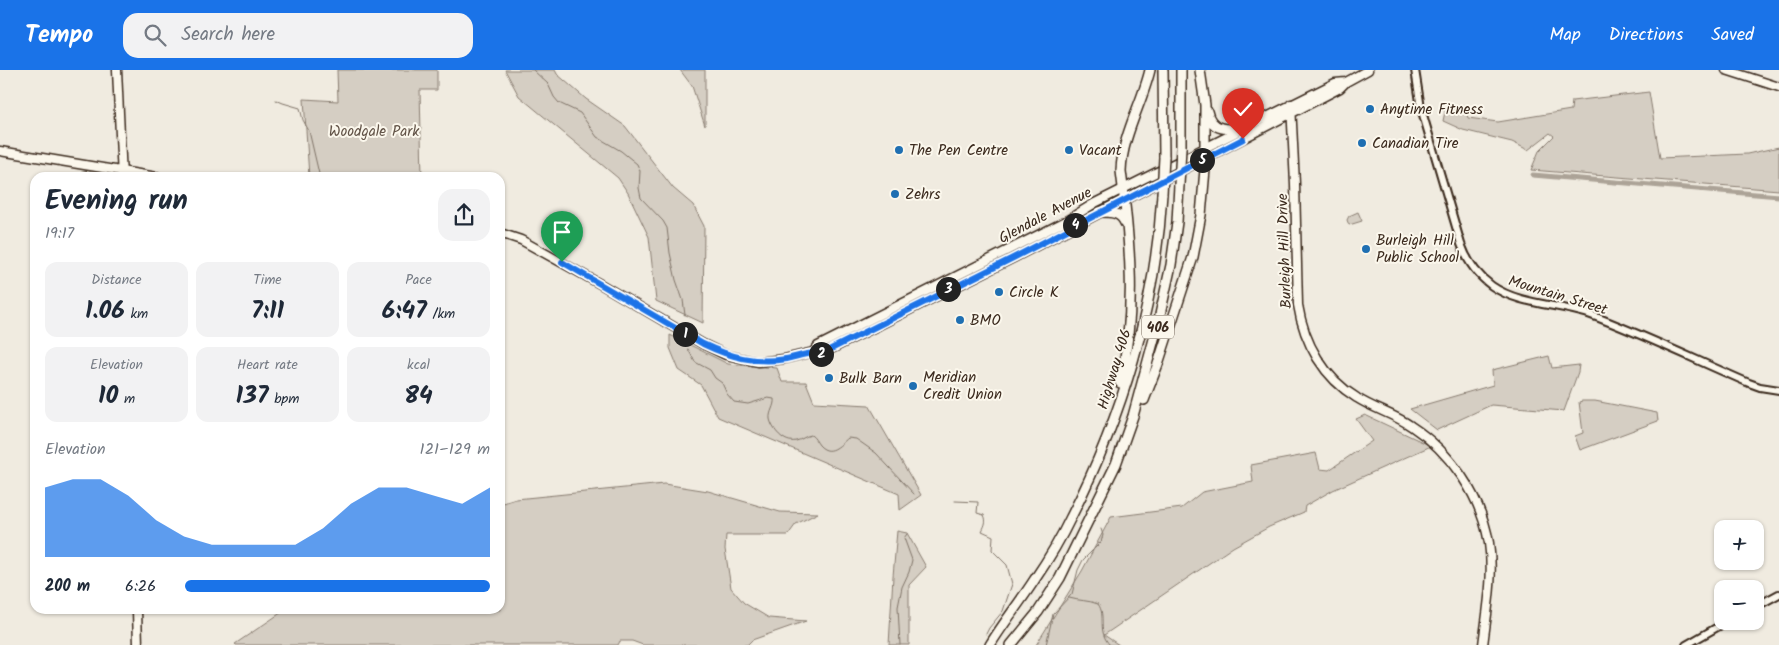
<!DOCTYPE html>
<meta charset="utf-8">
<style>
:root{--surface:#fff;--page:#f2f2f3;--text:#1f2937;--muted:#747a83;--accent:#1a73e8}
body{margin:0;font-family:Kalam,sans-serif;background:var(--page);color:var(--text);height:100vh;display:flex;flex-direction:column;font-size:19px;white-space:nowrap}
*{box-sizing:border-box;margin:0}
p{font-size:16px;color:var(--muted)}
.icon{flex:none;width:28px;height:28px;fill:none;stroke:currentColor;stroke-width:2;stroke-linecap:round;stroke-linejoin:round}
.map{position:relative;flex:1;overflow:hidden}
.drawer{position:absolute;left:30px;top:102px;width:475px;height:442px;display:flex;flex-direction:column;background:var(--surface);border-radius:15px;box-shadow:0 1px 4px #0004}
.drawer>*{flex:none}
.controls{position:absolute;left:1714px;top:450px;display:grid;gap:10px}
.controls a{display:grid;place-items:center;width:50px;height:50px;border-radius:10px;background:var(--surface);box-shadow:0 1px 4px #0004;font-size:25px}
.pin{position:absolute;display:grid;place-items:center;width:42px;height:42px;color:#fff;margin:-51px -21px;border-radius:50% 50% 50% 0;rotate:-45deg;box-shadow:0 0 5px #0007}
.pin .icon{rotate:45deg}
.km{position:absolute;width:25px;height:25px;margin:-12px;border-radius:50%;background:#222;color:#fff;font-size:14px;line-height:25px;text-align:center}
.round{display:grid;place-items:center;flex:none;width:52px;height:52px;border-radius:15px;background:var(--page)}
.summary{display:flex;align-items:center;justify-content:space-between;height:85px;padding:0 15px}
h1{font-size:28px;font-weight:800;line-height:38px}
.stats{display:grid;grid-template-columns:repeat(3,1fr);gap:8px;height:85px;padding:5px 15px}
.stats div{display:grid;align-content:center;border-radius:12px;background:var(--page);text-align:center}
.stats b{font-size:25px;font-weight:800}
.stats small{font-size:14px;font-weight:400}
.stats p{font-size:14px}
.chart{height:140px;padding:10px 15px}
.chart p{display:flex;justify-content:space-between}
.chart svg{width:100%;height:90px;margin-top:5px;fill:var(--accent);opacity:.7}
ul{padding:0 15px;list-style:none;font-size:16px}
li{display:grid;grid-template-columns:80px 60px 1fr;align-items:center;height:38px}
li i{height:12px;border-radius:6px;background:var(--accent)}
header{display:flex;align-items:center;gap:30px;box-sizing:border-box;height:70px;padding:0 25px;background:var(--accent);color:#fff}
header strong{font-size:24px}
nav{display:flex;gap:28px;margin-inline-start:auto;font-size:18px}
.search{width:350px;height:45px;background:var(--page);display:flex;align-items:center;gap:12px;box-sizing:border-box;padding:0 18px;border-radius:15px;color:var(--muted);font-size:19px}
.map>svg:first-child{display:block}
.green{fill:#d5cec3;stroke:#887c70}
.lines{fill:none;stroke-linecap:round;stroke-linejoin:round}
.stream{stroke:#7f7367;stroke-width:1}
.canal{stroke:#aca397;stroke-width:5}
.minor-casing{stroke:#3b2a1e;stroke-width:10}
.major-casing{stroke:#3b2a1e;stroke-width:11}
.highway-casing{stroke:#3b2a1e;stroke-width:12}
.minor{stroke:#fbf7ec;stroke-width:6}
.major{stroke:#fbf7ec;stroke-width:8}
.highway{stroke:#fbf7ec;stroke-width:9}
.highway-bridge-casing{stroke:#3b2a1e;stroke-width:12;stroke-linecap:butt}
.highway-bridge{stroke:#fbf7ec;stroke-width:9}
.route-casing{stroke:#fff;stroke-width:10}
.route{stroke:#1a73e8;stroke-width:6}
.poi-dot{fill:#1f6fb2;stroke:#fbf7ec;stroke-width:2}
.labels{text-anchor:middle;stroke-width:4;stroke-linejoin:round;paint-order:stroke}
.shield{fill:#fbf7ec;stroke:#75685c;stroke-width:1}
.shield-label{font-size:14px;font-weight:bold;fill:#3b2a1e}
.poi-label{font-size:15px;fill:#3b2a1e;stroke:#fbf7ec;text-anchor:start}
.park-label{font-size:15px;fill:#625347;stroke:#fbf7ec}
.street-label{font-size:15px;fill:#3b2a1e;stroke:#fbf7ec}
</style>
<header>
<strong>Tempo</strong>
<div class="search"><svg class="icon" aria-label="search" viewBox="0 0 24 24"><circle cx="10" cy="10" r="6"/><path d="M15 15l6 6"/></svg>Search here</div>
<nav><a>Map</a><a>Directions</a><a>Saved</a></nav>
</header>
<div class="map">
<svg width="1779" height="575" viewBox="0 0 1779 575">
<rect width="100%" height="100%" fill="#f0ebe0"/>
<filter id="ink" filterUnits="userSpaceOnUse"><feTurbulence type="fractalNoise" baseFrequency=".02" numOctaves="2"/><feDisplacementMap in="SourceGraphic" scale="10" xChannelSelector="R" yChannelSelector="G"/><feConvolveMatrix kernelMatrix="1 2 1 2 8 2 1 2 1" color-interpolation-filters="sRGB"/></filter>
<g filter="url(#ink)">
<path class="green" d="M337,0H437V20H420L422,107H309L304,29L338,31Z
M505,0H555L557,4L586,29L625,56L673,118L693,135L704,156L703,253L656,231L649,167L628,123L618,108L519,26Z
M680,0H705V56L692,16Z
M1649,22L1660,88L1747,84L1779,77V120L1531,100L1539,81L1554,66L1550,63L1528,80L1512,72L1463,60L1443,51L1446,37L1464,35L1468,48L1498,52L1571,40L1572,31Z
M1358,142L1362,151L1349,155L1347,150L1349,146Z
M670,265L728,294L777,298L782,312H806L814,332L869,335L921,425L900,440L899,424L718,347L701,315L679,300L670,278Z
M1549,286L1552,298L1579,295L1578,302L1564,341L1491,335L1437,360L1410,339L1493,315L1492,300Z
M1582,331H1595L1657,343L1658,351L1580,380L1575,366L1583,363L1579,332Z
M1365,345L1431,376L1333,420L1305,436L1304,442L1269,457L1233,477L1104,565L1119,575H1036L1082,501L1111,447L1182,438L1202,422L1253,412L1251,395L1316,383L1320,399L1329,400L1372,371L1356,349Z
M664,414L708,421L780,442L818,443L796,454L788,465H726L725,479L731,518L744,533L769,548L806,551L752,570L747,575H643L632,571H620L618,575H236L235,574L285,540H500V434L516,429Z
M897,461L907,463L926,497L909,515V575H889L893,506Z"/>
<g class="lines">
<path class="stream" d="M533,0L548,14L554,27L559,33L580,43L597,67L621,81L637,94L640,101L639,118L641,128L663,151L667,158L670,183L676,210L683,230L685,245
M276,30L283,33L300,38L303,50L309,61L320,108
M688,279L695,292L710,300L715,308L722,313L727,324L734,332L748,334L768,328L774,329C775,336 769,342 770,349C772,359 784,374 796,371C801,370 805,366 811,365C815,368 816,371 819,375C830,387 839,376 848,368L856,369L876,383L914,424
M955,431L978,432L977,443L984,445C987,451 985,455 982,461L993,466L992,480L1007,495L1012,514L1003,541L989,558L986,564
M1069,528C1079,531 1088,530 1098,534C1107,546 1096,561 1110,575
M900,575L898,537L902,517L909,502L912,490L904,468L907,464
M1046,575L1053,544L1072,524L1078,500L1083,490L1101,472L1103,465L1101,459"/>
<path class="canal" d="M1533,105L1779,126"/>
<defs>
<path id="minor" d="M1415,0L1421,38L1461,174C1467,191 1477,205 1492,216C1519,235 1560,234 1591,245C1644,265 1696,290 1749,313L1760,317L1779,320
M1755,537L1779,524
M1686,575L1728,551"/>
<path id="major" d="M117,0L122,108
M1726,0L1779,17
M1291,34L1295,114L1298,235C1304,273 1324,308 1357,328C1374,339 1394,344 1411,356C1451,382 1481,426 1489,473C1494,507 1487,541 1483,575
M0,81L163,108
M500,163L521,170L602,215L703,274L726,285L758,292L784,289L813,282L821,284L1015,187L1340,18L1346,12L1368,0
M813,282L818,276L1066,151L1095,133L1335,13L1346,12
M137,540L138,575"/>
<path id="highway" d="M1163,0L1164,87
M1181,0V78
M1207,41C1211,62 1229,60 1246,57
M1100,142C1110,142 1121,142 1125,153
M1120,313C1137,243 1130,172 1121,101C1122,66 1142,34 1150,0
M1144,330L1158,294L1193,187L1201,145L1206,88L1205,79V35L1200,0
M990,575C1004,552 1021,531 1035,509C1048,490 1061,468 1071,447C1122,347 1156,235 1162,124
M1011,575L1038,542L1060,508L1116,394L1133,346L1157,258L1171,195L1177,152L1179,115"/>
</defs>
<use href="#minor" class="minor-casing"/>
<use href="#major" class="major-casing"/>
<use href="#highway" class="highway-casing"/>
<use href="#minor" class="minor"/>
<use href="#major" class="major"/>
<use href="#highway" class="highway"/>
<defs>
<path id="highway-bridge" d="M1179,115L1181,78
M1162,124L1164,87"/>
</defs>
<use href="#highway-bridge" class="highway-bridge-casing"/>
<use href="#highway-bridge" class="highway-bridge"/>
</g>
</g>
<g class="lines" filter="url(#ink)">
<defs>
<path id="route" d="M562,192L703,274C730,287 756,294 786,289C797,287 810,281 821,284L1015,187L1243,69"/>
</defs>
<use href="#route" class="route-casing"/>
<use href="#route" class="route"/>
</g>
<g class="poi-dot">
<circle cx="1370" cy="39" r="5"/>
<circle cx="1362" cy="73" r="5"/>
<circle cx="899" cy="80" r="5"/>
<circle cx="1069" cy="80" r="5"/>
<circle cx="895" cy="124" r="5"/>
<circle cx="1366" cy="179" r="5"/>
<circle cx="999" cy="222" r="5"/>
<circle cx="960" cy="250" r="5"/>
<circle cx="829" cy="308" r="5"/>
<circle cx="913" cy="316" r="5"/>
</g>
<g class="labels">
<rect class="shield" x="1142" y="245.5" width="32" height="23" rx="4"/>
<g class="shield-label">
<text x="1158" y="262">406</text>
</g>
<g class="poi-label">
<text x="1380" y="44">Anytime Fitness</text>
<text x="1372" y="78">Canadian Tire</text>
<text x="909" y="85">The Pen Centre</text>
<text x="1079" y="85">Vacant</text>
<text x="905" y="129">Zehrs</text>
<text x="1376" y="175">Burleigh Hill<tspan x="1376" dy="17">Public School</tspan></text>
<text x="1009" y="227">Circle K</text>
<text x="970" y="255">BMO</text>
<text x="923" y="312">Meridian<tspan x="923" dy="17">Credit Union</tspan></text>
<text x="839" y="313">Bulk Barn</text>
</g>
<g class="park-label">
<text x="374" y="66">Woodgale Park</text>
</g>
<g class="street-label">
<text transform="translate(1045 145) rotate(-28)" y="5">Glendale Avenue</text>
<text transform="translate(1284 181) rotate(-92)" y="5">Burleigh Hill Drive</text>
<text transform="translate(1558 225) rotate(17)" y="5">Mountain Street</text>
<text transform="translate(1114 299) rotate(-73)" y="5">Highway 406</text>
</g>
</g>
</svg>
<div class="controls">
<a>+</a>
<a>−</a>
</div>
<div class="pin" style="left:562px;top:192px;background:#1e9e55"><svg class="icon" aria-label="arrive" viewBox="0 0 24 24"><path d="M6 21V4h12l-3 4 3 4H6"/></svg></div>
<div class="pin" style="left:1243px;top:69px;background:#d93025"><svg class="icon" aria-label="check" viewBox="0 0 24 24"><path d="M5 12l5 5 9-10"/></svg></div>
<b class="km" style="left:685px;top:264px">1</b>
<b class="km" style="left:821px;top:284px">2</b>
<b class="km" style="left:948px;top:219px">3</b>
<b class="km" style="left:1075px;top:155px">4</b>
<b class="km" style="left:1202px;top:90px">5</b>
<section class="drawer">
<div class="summary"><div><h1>Evening run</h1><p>19:17</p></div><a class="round"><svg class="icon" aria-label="share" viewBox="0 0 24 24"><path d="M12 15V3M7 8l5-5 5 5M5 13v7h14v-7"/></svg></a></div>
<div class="stats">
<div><p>Distance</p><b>1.06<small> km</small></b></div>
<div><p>Time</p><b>7:11</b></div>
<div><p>Pace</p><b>6:47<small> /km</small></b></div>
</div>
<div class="stats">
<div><p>Elevation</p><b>10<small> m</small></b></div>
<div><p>Heart rate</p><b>137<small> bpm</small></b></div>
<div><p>kcal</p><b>84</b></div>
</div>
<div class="chart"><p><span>Elevation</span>121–129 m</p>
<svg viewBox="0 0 160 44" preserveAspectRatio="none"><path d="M0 44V10L10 6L20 6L30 14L40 26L50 34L60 38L70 38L80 38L90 38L100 30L110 18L120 10L130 10L140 14L150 18L160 10V44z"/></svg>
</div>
<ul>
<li><b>200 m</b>6:26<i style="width:100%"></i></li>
</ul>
</section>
</div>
